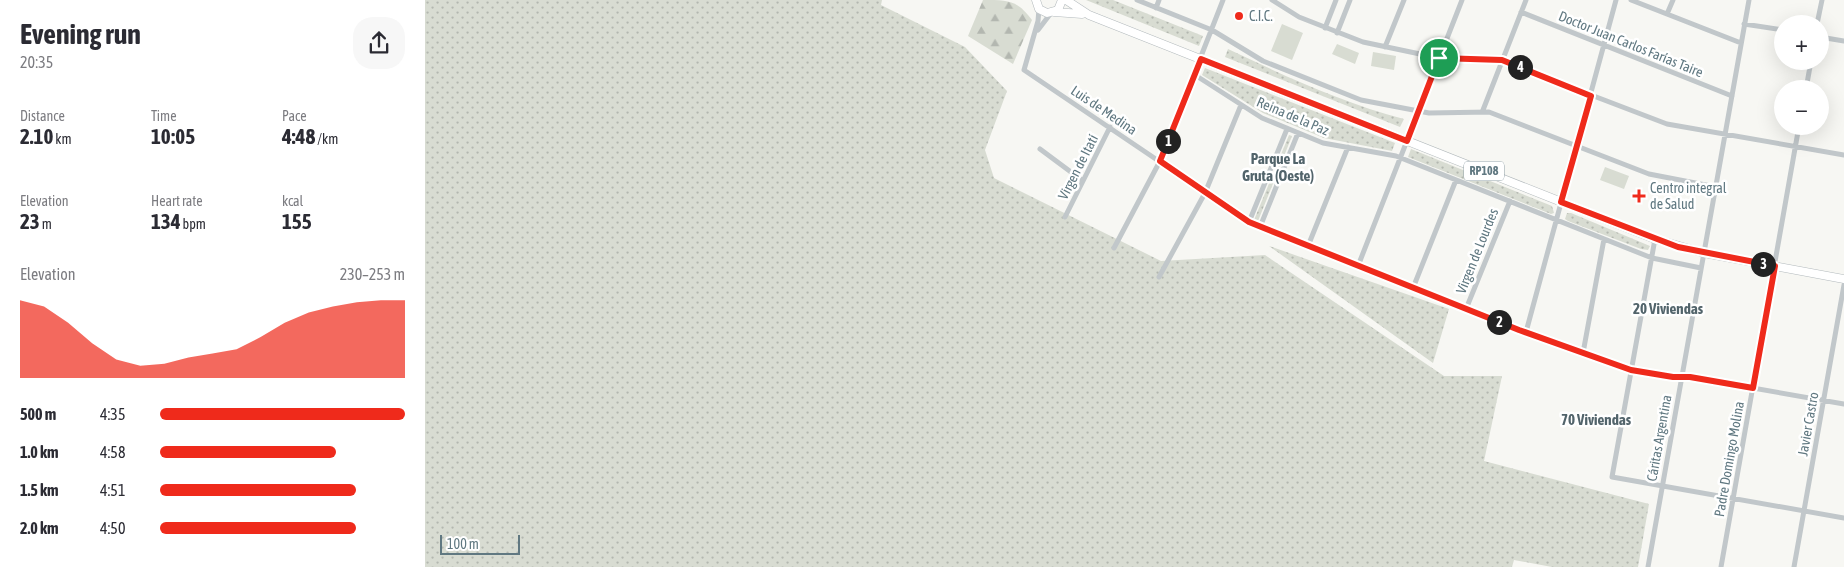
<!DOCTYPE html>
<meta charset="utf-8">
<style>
:root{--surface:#fff;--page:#f7f7f7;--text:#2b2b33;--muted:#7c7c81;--accent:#ef2a1b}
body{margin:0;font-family:"Asap Condensed",sans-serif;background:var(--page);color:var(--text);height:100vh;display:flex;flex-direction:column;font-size:19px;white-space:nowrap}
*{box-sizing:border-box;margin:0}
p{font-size:16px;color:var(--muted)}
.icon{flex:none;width:28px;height:28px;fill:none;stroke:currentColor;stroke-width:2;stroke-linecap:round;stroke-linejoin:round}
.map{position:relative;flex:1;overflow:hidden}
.side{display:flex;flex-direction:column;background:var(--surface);width:425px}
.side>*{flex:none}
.buttons{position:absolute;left:1349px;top:15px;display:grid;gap:10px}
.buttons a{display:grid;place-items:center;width:55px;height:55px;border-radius:50%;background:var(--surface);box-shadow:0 5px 20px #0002;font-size:25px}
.scale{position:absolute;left:15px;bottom:12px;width:80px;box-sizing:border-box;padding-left:5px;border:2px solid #607881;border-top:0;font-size:14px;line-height:18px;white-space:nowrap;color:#607881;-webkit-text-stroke:4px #fff;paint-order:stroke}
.pin{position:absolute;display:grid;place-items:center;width:42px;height:42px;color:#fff;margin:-21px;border:2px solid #fff;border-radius:50%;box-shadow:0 1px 5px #0007}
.km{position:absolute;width:25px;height:25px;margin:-12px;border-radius:50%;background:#222;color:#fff;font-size:14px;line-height:25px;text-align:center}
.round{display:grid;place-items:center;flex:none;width:52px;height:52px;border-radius:20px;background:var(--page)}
.head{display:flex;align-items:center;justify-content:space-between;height:85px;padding:0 20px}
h1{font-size:28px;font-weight:700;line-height:38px}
.figures{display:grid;grid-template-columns:repeat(3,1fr);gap:8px;height:85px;padding:5px 20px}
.figures div{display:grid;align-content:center}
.figures b{font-size:21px;font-weight:700}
.figures small{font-size:14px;font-weight:400}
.figures p{font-size:14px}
.chart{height:140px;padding:10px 20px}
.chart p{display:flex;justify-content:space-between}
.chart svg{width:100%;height:90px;margin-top:5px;fill:var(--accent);opacity:.7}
ul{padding:0 20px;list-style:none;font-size:16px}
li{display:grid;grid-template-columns:80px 60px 1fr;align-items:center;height:38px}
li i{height:12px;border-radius:6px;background:var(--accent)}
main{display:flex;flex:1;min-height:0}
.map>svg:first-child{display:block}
.grass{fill:url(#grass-dots)}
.forest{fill:url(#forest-firs)}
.park{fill:#d8dcd2}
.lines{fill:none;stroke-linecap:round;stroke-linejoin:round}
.primary-casing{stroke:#b2b9bc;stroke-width:9}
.street{stroke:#c1c7ca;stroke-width:5}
.primary{stroke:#fff;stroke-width:8}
.route-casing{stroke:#fff;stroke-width:10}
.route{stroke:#ef2a1b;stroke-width:6}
.poi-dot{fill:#ef2a1b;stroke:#fff;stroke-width:2}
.labels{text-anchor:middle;stroke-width:5;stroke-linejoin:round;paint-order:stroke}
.shield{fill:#fff;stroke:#90a0a7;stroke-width:1}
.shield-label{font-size:12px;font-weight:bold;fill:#607881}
.poi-label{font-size:14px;fill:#607881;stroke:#fff;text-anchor:start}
.street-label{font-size:14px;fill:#607881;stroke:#fff}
.neighbourhood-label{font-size:15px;font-weight:bold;fill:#52646b;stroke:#fff}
</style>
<main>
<section class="side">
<div class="head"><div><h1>Evening run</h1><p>20:35</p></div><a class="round"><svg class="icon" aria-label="share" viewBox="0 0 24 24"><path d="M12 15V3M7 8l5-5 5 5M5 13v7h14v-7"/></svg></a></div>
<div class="figures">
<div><p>Distance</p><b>2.10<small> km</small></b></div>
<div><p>Time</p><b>10:05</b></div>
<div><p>Pace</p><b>4:48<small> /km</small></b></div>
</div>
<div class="figures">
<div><p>Elevation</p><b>23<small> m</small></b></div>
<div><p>Heart rate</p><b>134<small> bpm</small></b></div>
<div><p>kcal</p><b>155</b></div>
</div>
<div class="chart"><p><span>Elevation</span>230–253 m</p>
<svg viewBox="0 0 160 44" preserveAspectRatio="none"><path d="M0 44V6L10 9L20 17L30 27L40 35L50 38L60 37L70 34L80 32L90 30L100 24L110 17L120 12L130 9L140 7L150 6L160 6V44z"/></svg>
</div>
<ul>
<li><b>500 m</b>4:35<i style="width:100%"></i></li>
<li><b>1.0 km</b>4:58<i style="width:72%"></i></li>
<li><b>1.5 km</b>4:51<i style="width:80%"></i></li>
<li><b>2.0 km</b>4:50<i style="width:80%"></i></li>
</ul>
</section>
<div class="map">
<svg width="1419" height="567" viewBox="0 0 1419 567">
<defs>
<pattern id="grass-dots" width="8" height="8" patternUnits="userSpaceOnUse" patternTransform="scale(1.25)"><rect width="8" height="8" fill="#d8dcd2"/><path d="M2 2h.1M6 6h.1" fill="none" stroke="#b3b7b0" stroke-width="1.8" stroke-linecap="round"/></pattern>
<pattern id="forest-firs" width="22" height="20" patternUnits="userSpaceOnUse" patternTransform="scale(1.25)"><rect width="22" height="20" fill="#d8dcd2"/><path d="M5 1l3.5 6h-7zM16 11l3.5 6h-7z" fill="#b3b7b0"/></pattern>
</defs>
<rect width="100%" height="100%" fill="#f7f7f3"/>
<path class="grass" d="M0,0H457L456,5L540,47L582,91L560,150L569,178L736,261L840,255L1019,376H1077L1059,461L1224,504L1213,567H1127L1089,560L1087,567H0Z
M661,0H688L778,36L774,46Z
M803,49C860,76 918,103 979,119L975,127L800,57Z
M780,68L970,143L967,151L899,138L838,113L777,75Z
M864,135L867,136L833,221L829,220Z
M986,149L1127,206L1129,213L1126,214L983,157Z
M1142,213H1146L1225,246L1223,250L1216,249L1143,221L1140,219Z
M844,246L1024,309L1008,363Z"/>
<path class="forest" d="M558,0C584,0 592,0 607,20L588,64L543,36Z"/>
<path class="park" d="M857,24L878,33L867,60L846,51Z
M912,44L934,53L930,64L907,54Z
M948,52L971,56L969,70L946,66Z
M1180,167L1204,176L1199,189L1175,180Z"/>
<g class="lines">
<defs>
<path id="primary" d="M611,0L614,9L622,13L633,10L637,0
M641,0L664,15L1230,239L1279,253L1419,279
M629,12L657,14"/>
</defs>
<use href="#primary" class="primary-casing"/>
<path class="street" d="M712,0L787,30L838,61L936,100L1004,113L1064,112L1224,174L1291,187
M847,0L874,17L938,42L1014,58L1077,61L1242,124L1419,155
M1206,0L1316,43
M731,8L734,0
M614,9L613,21L599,70L824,222L1094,330L1200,368L1249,377H1265L1419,404
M1096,12L1307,96
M1242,14L1248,0
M1319,24L1358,30
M1392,24L1397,0
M900,28L911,0
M613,30L626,13
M912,33L925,0
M1395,37L1419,41
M960,47L979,0
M770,75L837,118L898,143L971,156L1227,258L1276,268
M1381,89L1386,61
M1058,110L1101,0
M615,149L658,181
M640,217L685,127
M824,222L862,129
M835,227L873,133
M1230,239L1187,477L1419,518
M883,246L923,147
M689,248L735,161L798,0
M933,266L1037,0
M734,277L780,193L816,105
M988,288L1031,180
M1041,309L1085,201
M1101,332L1191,0
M1158,353L1179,239
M1223,567L1324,0
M1296,567L1374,126
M1369,567L1419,285"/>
<use href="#primary" class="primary"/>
</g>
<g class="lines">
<defs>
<path id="route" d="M1014,58L1077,60L1166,96L1136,202L1253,247L1350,266L1328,388L1265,377H1248L1206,370L1094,330L824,222L735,161L776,59L982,141Z"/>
</defs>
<use href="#route" class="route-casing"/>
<use href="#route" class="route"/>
</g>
<g class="poi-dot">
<circle cx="814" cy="16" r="5"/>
<path d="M1211.5 188.5h5v5h5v5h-5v5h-5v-5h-5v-5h5z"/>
</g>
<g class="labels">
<rect class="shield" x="1039" y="161.5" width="40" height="19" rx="4"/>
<g class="shield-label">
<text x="1059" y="175">RP108</text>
</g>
<g class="poi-label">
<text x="824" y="21">C.I.C.</text>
<text x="1225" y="193">Centro integral<tspan x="1225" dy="16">de Salud</tspan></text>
</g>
<g class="street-label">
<text transform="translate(1206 44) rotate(22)" y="5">Doctor Juan Carlos Farías Taire</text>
<text transform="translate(679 110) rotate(34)" y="5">Luis de Medina</text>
<text transform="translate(868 116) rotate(23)" y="5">Reina de la Paz</text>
<text transform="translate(653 167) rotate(-63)" y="5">Virgen de Itatí</text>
<text transform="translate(1052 251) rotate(-68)" y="5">Virgen de Lourdes</text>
<text transform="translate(1383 424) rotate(-80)" y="5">Javier Castro</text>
<text transform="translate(1234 438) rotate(-80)" y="5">Cáritas Argentina</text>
<text transform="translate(1304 459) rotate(-80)" y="5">Padre Domingo Molina</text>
</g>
<g class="neighbourhood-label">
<text x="853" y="164">Parque La<tspan x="853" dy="17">Gruta (Oeste)</tspan></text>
<text x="1243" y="314">20 Viviendas</text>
<text x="1171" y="425">70 Viviendas</text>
</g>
</g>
</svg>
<div class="buttons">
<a>+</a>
<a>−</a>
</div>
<div class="scale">100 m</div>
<div class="pin" style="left:1014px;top:58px;background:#1e9e55"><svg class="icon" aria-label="arrive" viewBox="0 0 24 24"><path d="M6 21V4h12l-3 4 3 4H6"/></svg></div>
<b class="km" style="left:743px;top:141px">1</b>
<b class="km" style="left:1074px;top:322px">2</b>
<b class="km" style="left:1338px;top:264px">3</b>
<b class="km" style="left:1095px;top:67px">4</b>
</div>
</main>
